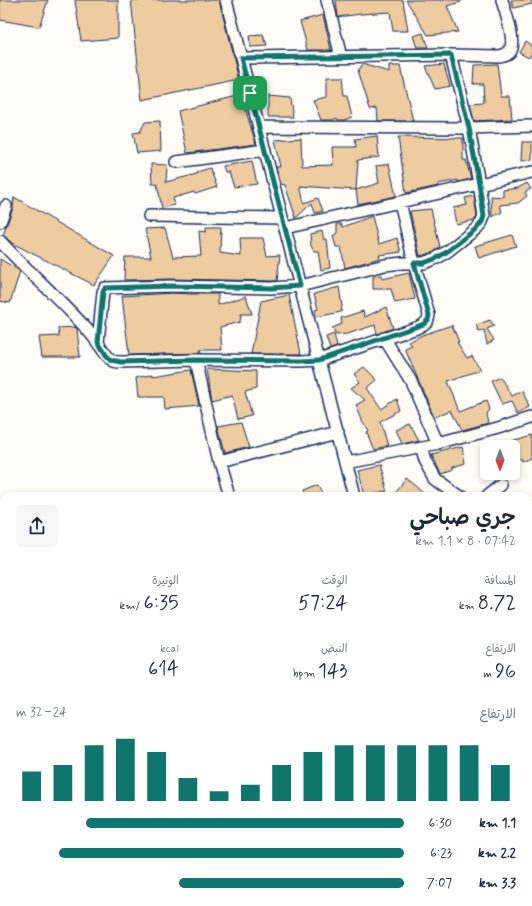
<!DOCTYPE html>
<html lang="ar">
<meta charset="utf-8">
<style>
:root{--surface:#fff;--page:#f6f6f7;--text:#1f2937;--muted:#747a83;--accent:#0f766e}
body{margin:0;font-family:Mynerve,"Playpen Sans Arabic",sans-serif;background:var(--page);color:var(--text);direction:rtl;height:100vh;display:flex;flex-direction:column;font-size:15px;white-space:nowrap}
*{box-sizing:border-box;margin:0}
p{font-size:13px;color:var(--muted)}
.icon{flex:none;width:22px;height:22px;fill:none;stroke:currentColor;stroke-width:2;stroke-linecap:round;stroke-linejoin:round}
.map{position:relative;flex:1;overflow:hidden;direction:ltr}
.side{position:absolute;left:0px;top:492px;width:532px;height:414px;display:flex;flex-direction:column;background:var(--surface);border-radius:12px 12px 0 0;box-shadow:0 2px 6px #0003;direction:rtl}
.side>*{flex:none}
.needle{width:26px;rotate:180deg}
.tools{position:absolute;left:480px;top:440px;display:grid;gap:8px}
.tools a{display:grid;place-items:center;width:40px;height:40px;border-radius:6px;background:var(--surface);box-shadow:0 2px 6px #0003;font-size:20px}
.pin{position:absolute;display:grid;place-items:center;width:34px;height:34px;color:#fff;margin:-17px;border-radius:8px;box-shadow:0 2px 6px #0006}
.round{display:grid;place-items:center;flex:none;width:42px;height:42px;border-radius:6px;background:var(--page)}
.overview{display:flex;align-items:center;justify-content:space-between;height:68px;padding:0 16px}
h1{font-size:22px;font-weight:600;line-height:30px}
.stats{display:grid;grid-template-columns:repeat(3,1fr);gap:6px;height:68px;padding:4px 16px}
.stats div{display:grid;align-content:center}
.stats b{font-size:20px;font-weight:600}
.stats small{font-size:11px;font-weight:400}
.stats p{font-size:11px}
.chart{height:112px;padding:8px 16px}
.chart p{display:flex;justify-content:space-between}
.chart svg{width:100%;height:72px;margin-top:4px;stroke:var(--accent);stroke-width:6}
ul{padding:0 16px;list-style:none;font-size:13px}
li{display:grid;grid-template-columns:64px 48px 1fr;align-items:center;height:30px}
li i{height:10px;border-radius:5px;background:var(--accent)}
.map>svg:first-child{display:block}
.building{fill:#efcca0;stroke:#1b2f5e}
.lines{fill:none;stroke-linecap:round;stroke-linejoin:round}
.minor-casing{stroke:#1b2f5e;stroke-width:14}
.minor{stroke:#fdfcf7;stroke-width:11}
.route-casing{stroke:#fff;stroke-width:8}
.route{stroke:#0f766e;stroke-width:5}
</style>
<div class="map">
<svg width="532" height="906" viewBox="0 0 532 906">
<rect width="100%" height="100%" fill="#fdfcf7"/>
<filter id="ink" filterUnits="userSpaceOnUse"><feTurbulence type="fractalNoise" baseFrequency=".025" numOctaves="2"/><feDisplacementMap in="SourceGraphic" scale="8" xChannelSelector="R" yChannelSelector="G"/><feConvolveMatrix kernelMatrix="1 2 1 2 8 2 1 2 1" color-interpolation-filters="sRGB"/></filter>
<g filter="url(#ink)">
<path class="building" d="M0,0H48L39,27L0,20Z
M75,0H118V38L81,41Z
M131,0H219L239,80L142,100Z
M336,0H403L408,31H393L390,12L361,14L338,17Z
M406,0H461V2L447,6L458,32L428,35Z
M511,0H532V4L513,8Z
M323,15L331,50H308L300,21Z
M423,33L428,48H417L413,36Z
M263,35L267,46L250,47L249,36Z
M525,41L532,46V52L529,57L519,52Z
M362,64L389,72V66H400L413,121H378L377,108L370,109L358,70Z
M444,64L450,86L435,89L425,66Z
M497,64L501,96H510L512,119L474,121L470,104L483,103L484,102L483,84H473L474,65Z
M327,78H342L344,96H347L352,117L344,120H338L337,118L333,120H321L313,100L327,97Z
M241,95L256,144L187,153L178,111Z
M268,96L290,98L293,117H268Z
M160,121L161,151L137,153L133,133L140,132L145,122Z
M377,136L379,157L358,160L356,190L300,186L304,203L318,198L323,211L315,213L312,203L296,218L285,185L281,184L276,167H281L275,140L301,138L302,166L333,165L332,147H356L355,139Z
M398,137L463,138V160H466L471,179L458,182V180L438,184V186L406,193Z
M522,142H532V160L521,161Z
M252,161L257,184L234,187L229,172H225L223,166Z
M151,164L167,165L166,182L197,174V172L210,168L217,187L195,194L194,192L173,198L175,205L162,208L157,184H152Z
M389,164L396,196L358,204L356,190L379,183L376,166Z
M527,183L531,189L525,192L527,196L518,203L500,205L502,212L492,217L491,196L503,197V190L518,188Z
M474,196L477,216L476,219L474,220L456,224L453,208L467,205L465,198Z
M14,197L114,256L94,285L12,243L3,235L13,208Z
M431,209L440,247L434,252L420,256L410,211Z
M372,216L379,244L397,238L401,252L379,255L380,258L345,268L341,247H336L333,236L337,233V224H342L343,227Z
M206,227H221L220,253L241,256L240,238H263L267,256L280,255L277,281L171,279L124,280L125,257H151L145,229L165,228L173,257L201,256L199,231L206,232Z
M322,231L324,240L327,239L330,268L321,270L318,251H314L311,246L310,234Z
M512,235L516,246L479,258L475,246Z
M0,259L20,271L10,303L0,301Z
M409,273L415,299L395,303L391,289H373V276L382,275V279Z
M339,287L342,306L341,312L316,317L315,310L318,309L314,294Z
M173,293L191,294H218V305L246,296L252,314H241L240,322L220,327L222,350H200L201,353L129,355L122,296Z
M289,295L301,354H251L261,301Z
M386,307L393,328L377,334L375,325L347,334L336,335L332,328L342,324L341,318L363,311L365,317Z
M490,320L494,326L487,329L494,340L487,344L484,330L479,332L476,325Z
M452,325L459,342H457L467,358L472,356L480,370L448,381L460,411L486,401L489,409L486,413L488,423L462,430L452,410L435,417L433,414L405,349L412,346L409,342L422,335Z
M75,327L77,329L80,357H42L39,337L59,336L58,328Z
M334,334L337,347L330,349L326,337Z
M364,367L377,380L367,388L381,409L397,399L401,411L380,422L387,446L373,449L366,432L368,431L362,420L356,405L365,400L351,388L360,382L354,374Z
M207,369L256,371V389L245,392L252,416L238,419L232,395L212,400Z
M191,370L199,406L165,409L164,397H138L136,378L153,374V376Z
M500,377L512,396L522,391L530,407L518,413L512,401L502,404L491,381Z
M241,422L249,447L225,453L218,426Z
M410,424L419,440L402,444L396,430Z
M532,435V458L523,462L522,459L518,461L513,455V447H512L510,441Z
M463,447L466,464L452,468V470L440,474L431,455Z
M379,465L387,491L364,495L357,470Z
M407,479L416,486L427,496H393Z
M317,485L322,496H304L302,491Z"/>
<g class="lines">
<defs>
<path id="minor" d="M226,0L354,496
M327,0L341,57
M241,58L451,55L499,56C504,55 508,54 510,50C516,39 505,12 502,0
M259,127L469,128L532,126
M176,162L265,150
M149,216L282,218
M0,222L6,206
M285,228L532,172
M0,241C29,273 63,301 91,334C96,339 107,358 112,360C114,362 118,362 121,362L196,360L302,361L319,360L417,328C424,324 428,323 429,315L414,263L400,202
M384,338L411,381L438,444
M98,342L103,292L105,288L171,286L271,288L300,286L385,265L402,263H424L437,258L448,251L477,228L482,222L484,216L479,184L469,128L451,55
M196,360L219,462L229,496
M421,447L425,461L435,479L459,496
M219,462L338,432
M345,462L438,444L498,428L532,417
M487,496L501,485
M0,556L4,558
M0,621L4,622
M528,647L532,646
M0,694L4,695
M0,763L4,777
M528,765L532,773
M0,895L4,893
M111,902L112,906
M330,902L331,906
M185,906L197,902
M433,906L446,902"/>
</defs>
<use href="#minor" class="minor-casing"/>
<use href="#minor" class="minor"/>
</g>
</g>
<g class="lines" filter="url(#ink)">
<defs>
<path id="route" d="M451,55L469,128L479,184L484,216L482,222L477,228L448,251L437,258L424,263H414L429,315L428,320L424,324L319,360L302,361L196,360L121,362L111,360L106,355L98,342L103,292L105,288L171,286L271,288L300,286L241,58Z"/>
</defs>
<use href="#route" class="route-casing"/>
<use href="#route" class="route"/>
</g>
</svg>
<div class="tools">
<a><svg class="needle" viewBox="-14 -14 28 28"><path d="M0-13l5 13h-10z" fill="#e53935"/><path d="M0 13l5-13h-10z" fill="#747a83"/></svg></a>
</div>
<div class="pin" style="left:250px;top:93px;background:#1e9e55"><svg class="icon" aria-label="arrive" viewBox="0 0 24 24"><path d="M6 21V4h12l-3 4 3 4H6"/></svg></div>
<section class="side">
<div class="overview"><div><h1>جري صباحي</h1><p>07:42 · 8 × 1.1 km</p></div><a class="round"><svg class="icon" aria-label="share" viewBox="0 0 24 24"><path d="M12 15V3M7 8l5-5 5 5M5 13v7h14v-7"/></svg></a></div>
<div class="stats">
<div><p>المسافة</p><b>8.72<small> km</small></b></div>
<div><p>الوقت</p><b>57:24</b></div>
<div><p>الوتيرة</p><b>6:35<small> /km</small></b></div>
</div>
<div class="stats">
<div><p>الارتفاع</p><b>96<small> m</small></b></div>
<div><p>النبض</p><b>143<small> bpm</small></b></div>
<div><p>kcal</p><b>614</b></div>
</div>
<div class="chart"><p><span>الارتفاع</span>24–32 m</p>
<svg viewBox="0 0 160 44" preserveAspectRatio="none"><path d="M5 44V26M15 44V22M25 44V10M35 44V6M45 44V14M55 44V30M65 44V38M75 44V34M85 44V22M95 44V14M105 44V10M115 44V10M125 44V10M135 44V10M145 44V10M155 44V22"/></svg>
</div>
<ul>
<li><b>1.1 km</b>6:30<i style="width:82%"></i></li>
<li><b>2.2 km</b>6:23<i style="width:89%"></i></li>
<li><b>3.3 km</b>7:07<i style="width:58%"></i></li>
</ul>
</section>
</div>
